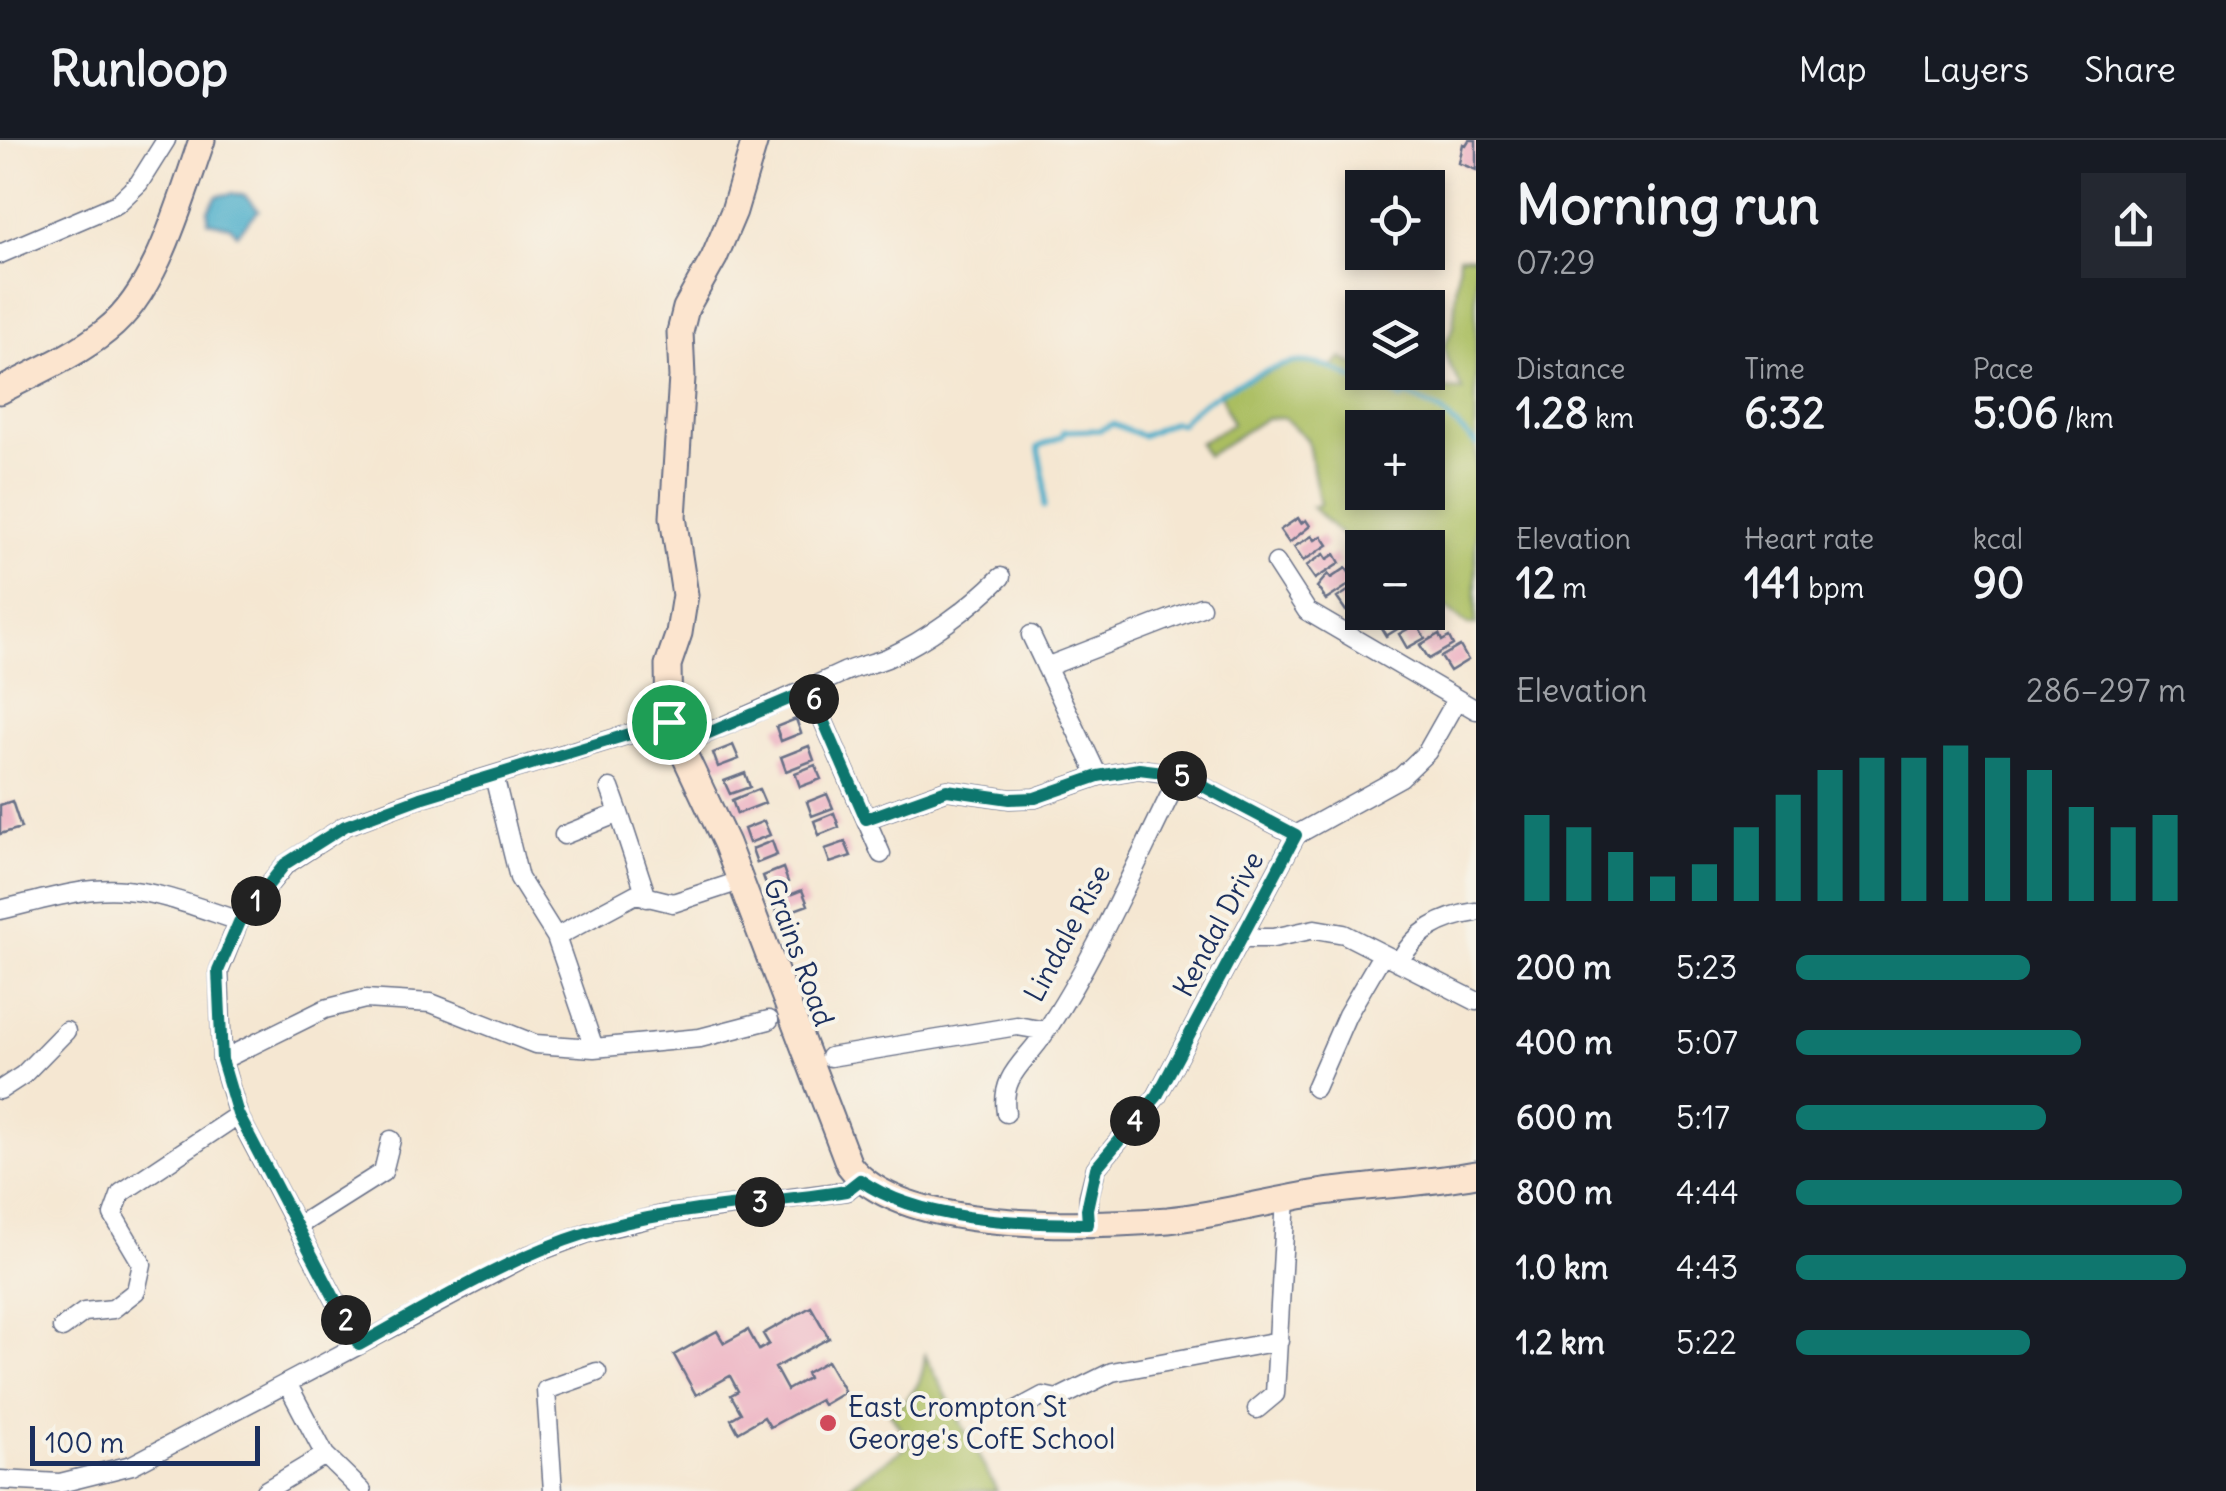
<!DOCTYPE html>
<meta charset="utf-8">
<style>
:root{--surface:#171b24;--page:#242831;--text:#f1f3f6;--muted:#9ea1a6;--line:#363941;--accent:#0f766e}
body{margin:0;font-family:Delius,sans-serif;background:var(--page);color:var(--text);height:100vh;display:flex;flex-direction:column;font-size:38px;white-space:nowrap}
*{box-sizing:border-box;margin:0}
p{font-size:32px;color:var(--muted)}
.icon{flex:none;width:55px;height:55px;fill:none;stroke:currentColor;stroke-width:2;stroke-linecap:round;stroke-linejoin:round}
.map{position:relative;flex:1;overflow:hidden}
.sheet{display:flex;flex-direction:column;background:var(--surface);width:750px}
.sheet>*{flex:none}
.controls{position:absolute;left:1345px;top:30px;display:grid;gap:20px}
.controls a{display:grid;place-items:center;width:100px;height:100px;border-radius:0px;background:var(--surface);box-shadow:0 5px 15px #0003;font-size:50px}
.scale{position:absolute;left:30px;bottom:25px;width:230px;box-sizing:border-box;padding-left:10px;border:5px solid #1b2f5e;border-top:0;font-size:28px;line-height:35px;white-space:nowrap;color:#1b2f5e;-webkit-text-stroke:8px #f7f3e8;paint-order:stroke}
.pin{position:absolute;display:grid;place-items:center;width:85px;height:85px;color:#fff;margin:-42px;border:5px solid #fff;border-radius:50%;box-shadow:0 2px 10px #0007}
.km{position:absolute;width:50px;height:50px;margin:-25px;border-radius:50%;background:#222;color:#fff;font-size:28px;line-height:50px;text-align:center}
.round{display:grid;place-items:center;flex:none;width:105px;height:105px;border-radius:0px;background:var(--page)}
.head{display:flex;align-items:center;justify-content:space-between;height:170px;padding:0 40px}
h1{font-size:55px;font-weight:700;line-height:75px}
.figures{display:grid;grid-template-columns:repeat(3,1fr);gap:15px;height:170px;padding:10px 40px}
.figures div{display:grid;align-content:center}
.figures b{font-size:42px;font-weight:700}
.figures small{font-size:28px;font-weight:400}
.figures p{font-size:28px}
.chart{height:280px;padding:20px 40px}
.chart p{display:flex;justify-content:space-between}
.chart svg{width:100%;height:180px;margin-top:10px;stroke:var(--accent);stroke-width:6}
ul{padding:0 40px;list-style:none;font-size:32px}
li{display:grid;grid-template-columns:160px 120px 1fr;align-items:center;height:75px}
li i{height:25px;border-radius:12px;background:var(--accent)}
header{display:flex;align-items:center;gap:60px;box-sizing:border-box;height:140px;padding:0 50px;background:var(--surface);border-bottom:2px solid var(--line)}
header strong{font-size:48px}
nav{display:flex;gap:55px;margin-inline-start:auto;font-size:35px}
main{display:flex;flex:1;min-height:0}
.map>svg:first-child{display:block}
.green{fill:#aabe61;stroke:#627660;stroke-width:2.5;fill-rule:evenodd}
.water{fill:#4baeca;stroke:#336e94;stroke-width:2.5}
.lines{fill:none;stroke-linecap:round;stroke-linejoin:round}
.stream{stroke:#4baeca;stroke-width:5}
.building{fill:#ecadc0}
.street-casing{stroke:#676f87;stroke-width:21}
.secondary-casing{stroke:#676f87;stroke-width:29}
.street{stroke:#fff;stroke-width:18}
.secondary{stroke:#fce5cf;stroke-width:25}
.route-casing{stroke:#fff;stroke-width:20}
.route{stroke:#0f766e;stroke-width:12}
.poi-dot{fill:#d1495b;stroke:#f7f3e8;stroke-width:4}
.labels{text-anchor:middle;stroke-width:8;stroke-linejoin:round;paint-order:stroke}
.street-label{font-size:28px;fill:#1b2f5e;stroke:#f7f3e8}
.poi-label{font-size:28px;fill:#1b2f5e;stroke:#f7f3e8;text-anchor:start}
</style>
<header>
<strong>Runloop</strong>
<nav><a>Map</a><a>Layers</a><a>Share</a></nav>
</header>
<main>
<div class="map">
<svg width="1476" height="1351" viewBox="0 0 1476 1351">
<rect width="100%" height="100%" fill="#f7f3e8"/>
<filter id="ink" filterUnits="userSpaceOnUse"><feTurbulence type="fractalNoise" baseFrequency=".01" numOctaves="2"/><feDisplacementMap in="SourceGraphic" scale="20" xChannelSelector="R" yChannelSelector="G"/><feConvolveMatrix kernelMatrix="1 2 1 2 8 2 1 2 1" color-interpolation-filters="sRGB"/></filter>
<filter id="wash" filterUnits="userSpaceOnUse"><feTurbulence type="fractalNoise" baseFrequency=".0048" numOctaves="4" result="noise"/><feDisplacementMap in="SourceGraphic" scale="40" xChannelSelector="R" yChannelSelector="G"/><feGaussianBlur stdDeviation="2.25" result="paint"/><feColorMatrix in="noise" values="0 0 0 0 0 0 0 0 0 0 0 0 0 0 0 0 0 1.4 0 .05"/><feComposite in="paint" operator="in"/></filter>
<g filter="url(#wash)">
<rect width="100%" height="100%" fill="#f5e7d2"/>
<path class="green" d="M1459,116L1476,117V485H1468L1428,454V408H1362V415L1312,367L1320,365L1307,299L1284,278H1266L1207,316L1199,303L1232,284L1219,251L1298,221L1333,227L1341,218L1362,228V232L1370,233L1397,246C1405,243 1449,250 1463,251L1446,218L1444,206L1453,188ZM1362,288H1428V352H1362Z
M925,1215L997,1351H852L848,1346L911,1304L890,1273C913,1256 923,1244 925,1215Z"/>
<path class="water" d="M233,53L245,56L259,70L237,94L230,86L208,82V70L217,56Z"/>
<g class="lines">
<path class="stream" d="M1044,367L1045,342L1038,307L1063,296V291L1100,290L1113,284L1142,296L1173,282L1181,284C1192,261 1277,221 1302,222C1330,223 1350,239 1373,248C1385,253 1391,250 1401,259L1407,255L1442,272L1476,304"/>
</g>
<g id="blocks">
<path class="building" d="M1469,0H1476V30L1459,23L1463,4L1466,5Z
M1298,378L1301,383L1306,380L1310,386L1289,403L1280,390Z
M1312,396L1315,400L1322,396L1328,405L1303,421L1294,407Z
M1324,414L1327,419L1335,414L1340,423L1315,439L1306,426Z
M1346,428L1355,441L1326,460L1317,447L1328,434L1331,438Z
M1359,444L1362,461L1346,471L1337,458Z
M1394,472H1408L1412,480L1386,496L1378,483Z
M1417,484L1425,498L1407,508L1399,494Z
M1439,494L1442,501L1449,497L1453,505L1429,519L1420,505Z
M1460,506L1468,520L1450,531L1441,517Z
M796,579L801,593L781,601L776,587Z
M733,605L739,619L718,627L713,613Z
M809,606L814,620L786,631L781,617Z
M815,625L821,639L800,647L795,633Z
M745,633L750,647L730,654L724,641Z
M759,649L765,663L737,674L732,660Z
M827,654L833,668L812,676L807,662Z
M12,661L21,688L0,694V665Z
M834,673L839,687L819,695L814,681Z
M764,681L770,695L749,703L744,689Z
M772,701L777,715L757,723L752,709Z
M845,702L851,716L830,723L825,709Z
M783,728L788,742L768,750L763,736Z
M802,750L808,765L778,776L772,762Z
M811,1167L829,1198L775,1228L787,1250L808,1238L806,1233L827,1221L845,1252L823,1265L820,1260L770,1287L764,1277L738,1292L731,1279L741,1273L731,1255L738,1251L730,1236L696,1255L674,1215L717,1191L724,1203L748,1190L759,1210L769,1204L763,1194Z"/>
</g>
</g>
<g filter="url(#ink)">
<use href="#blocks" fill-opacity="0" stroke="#676f87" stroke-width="2.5"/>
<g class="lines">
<defs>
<path id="street" d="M0,114L117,64L139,43L166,0
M1276,423L1307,471L1476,570
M1031,495L1098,636
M1046,527L1201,467
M810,550L881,714
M678,605C734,582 788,558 842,533C856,526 873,524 887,518C927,500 970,468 1001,437
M494,636L519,738L556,797L594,908
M610,648L619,673
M866,679L947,650L1010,659L1035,658L1098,636L1139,629L1180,635L1296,695
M564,695L619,673L647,758
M0,770C40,761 83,746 125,750C164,753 202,769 239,781
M556,797L636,754L673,763L728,745
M1243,798H1273L1315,789L1344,794L1476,861
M1399,822C1416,791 1441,777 1476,772
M830,917L1017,886L1046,891
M222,920L325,869L365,859L431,863L535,904L594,908L700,898L769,880
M1315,948L1347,875L1382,815
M0,950L23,935L66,891
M1006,973C1000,935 1025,923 1044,894C1096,817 1138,718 1180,635
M1088,1083L1089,1056L1096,1028L1157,956L1296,695L1401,637L1427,612L1457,559
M296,1087L383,1032L391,1000
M62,1188L84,1172L113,1169L136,1151L142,1124L113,1075L121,1053L238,975
M359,1205L238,975L222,920L219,831L239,781L285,725L345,686L419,658L669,582
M287,1243L325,1315L362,1351
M1257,1269L1275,1254L1286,1058
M1015,1271L1043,1256L1057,1259L1112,1232L1279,1201
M0,1340L60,1343L132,1325L527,1116L588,1093L663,1075L846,1051L860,1040
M265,1351L325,1315
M553,1351L546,1250L597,1232"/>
<path id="secondary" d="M755,0L734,71L714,118L686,168L680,192L682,237L673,377L685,455L679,493L668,525L669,582L726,703L849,1025C901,1094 1088,1086 1168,1080C1218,1075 1268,1061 1318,1053C1370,1045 1424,1044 1476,1034
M0,251C36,232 75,216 107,190C157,151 181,59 202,0"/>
</defs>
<use href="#street" class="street-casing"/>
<use href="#secondary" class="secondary-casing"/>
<use href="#street" class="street"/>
<use href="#secondary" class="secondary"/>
</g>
</g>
<g class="lines" filter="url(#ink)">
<defs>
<path id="route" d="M810,550L866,679L947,650L1010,659L1035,658L1098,636L1139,629L1180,634L1296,695L1157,956L1096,1028L1087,1069L1088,1084C1017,1083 920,1082 860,1040L846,1051C760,1065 671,1067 587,1093C507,1118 433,1164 359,1205L238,974L222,920L218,831L239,782L285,724L345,686L420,658L669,582L678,606Z"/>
</defs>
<use href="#route" class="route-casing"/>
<use href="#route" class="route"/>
</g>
<circle class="poi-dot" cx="828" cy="1283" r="10"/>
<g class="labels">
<g class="street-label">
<text transform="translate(1218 784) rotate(-62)" y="10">Kendal Drive</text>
<text transform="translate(1067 793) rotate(-62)" y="10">Lindale Rise</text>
<text transform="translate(799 812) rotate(70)" y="10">Grains Road</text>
</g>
<g class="poi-label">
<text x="848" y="1277">East Crompton St<tspan x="848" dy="32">George's CofE School</tspan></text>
</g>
</g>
</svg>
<div class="controls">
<a><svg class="icon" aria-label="locate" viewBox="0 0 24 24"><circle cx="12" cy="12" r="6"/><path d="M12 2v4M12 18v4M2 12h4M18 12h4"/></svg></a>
<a><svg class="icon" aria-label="layers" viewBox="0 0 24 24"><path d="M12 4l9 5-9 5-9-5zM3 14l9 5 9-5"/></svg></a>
<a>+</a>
<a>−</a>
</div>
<div class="scale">100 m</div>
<div class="pin" style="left:669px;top:582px;background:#1e9e55"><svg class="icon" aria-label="arrive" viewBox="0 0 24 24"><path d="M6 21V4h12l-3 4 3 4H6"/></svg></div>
<b class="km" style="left:256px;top:761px">1</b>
<b class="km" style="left:346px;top:1180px">2</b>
<b class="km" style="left:760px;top:1062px">3</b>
<b class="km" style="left:1135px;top:981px">4</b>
<b class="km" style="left:1182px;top:636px">5</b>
<b class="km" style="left:814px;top:559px">6</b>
</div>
<section class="sheet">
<div class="head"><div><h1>Morning run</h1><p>07:29</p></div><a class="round"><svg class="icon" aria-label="share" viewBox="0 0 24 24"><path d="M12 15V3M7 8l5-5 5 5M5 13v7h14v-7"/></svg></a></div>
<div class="figures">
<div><p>Distance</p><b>1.28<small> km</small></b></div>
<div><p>Time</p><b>6:32</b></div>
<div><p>Pace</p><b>5:06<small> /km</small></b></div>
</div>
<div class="figures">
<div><p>Elevation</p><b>12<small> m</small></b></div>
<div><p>Heart rate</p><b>141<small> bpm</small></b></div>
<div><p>kcal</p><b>90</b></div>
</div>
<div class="chart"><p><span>Elevation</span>286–297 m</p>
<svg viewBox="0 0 160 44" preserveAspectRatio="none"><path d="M5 44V23M15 44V26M25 44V32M35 44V38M45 44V35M55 44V26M65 44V18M75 44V12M85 44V9M95 44V9M105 44V6M115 44V9M125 44V12M135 44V21M145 44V26M155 44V23"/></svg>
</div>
<ul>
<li><b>200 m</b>5:23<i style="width:60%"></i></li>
<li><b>400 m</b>5:07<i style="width:73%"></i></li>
<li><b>600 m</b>5:17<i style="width:64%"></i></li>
<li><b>800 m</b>4:44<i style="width:99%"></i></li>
<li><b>1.0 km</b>4:43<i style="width:100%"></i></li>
<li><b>1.2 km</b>5:22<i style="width:60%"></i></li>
</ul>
</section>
</main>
